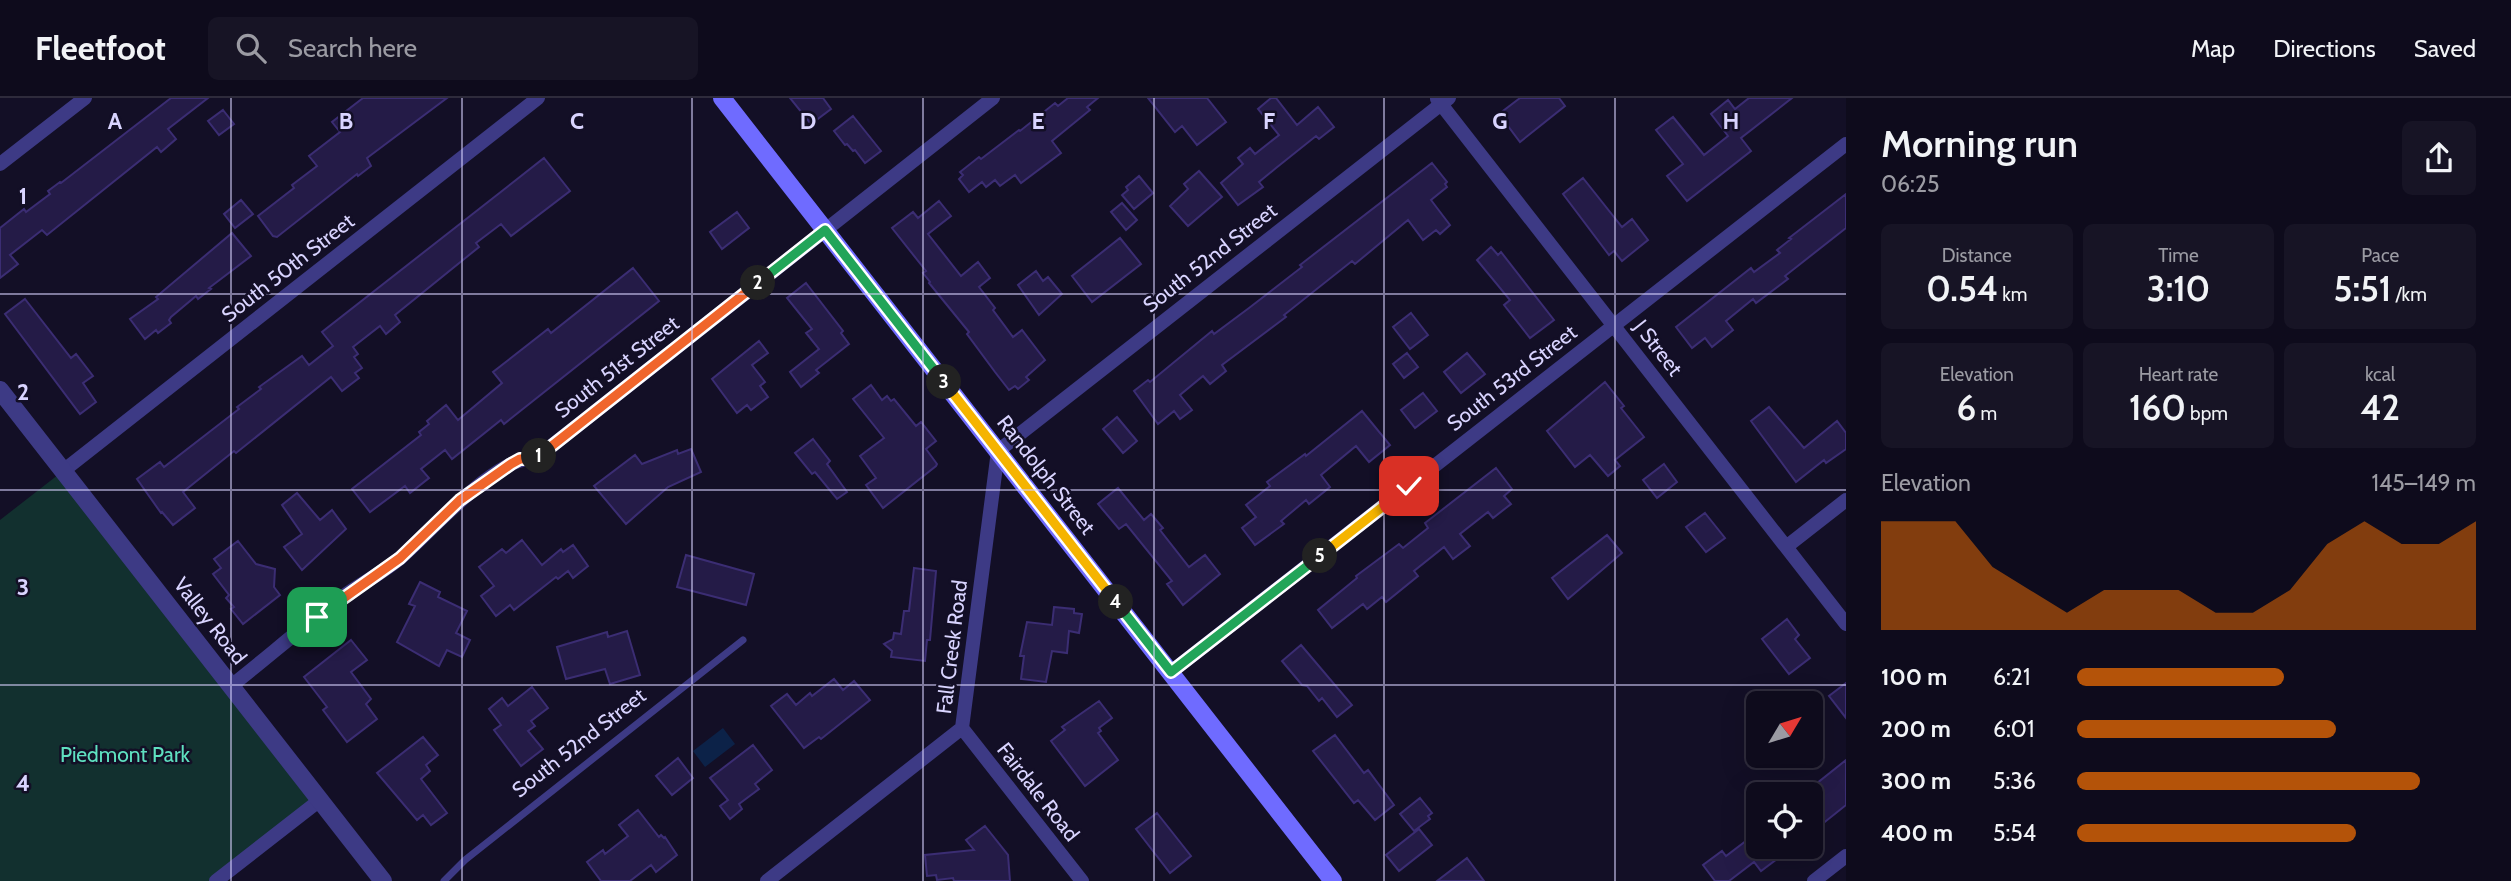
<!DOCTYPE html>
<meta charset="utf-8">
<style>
:root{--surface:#0e0b1c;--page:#171425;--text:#f1f3f6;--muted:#9b9ba3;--line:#2e2b3b;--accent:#b45309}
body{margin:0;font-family:Cabin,sans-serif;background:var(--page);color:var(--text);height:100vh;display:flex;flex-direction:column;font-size:26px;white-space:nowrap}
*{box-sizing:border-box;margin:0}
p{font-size:23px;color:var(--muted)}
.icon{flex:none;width:38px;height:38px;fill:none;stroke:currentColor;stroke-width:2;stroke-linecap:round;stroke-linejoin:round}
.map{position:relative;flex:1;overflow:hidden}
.side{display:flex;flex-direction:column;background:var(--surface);width:665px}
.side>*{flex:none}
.needle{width:46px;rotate:52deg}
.tools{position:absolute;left:1746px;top:593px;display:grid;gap:14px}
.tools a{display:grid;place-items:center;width:77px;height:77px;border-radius:10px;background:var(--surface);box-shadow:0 7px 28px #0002,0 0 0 2px var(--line);font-size:35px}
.pin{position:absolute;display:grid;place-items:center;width:60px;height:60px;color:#fff;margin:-30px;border-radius:14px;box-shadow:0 4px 10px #0006}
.km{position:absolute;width:35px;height:35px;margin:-18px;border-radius:50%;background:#222;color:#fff;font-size:19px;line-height:35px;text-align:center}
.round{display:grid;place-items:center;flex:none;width:74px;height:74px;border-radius:10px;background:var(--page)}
.summary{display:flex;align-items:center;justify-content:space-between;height:119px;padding:0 35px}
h1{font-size:38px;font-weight:600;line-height:52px}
.metrics{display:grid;grid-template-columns:repeat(3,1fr);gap:10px;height:119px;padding:7px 35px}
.metrics div{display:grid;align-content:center;border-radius:10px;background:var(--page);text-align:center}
.metrics b{font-size:35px;font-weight:600}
.metrics small{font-size:19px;font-weight:400}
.metrics p{font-size:19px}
.chart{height:196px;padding:14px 35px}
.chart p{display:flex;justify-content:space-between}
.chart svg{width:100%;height:126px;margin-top:7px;fill:var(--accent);opacity:.7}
ul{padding:0 35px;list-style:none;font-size:23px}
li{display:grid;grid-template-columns:112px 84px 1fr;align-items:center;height:52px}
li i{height:18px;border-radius:9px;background:var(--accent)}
header{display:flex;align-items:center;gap:42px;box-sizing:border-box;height:98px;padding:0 35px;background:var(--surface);border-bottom:2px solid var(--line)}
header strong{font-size:33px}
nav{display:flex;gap:38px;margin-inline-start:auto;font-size:24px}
.search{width:490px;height:63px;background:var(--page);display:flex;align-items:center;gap:18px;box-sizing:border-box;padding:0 24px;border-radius:10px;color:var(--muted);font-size:26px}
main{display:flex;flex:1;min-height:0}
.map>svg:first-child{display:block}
.green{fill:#12302f}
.water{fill:#0c2248}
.building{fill:#241b47;stroke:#3b2d73;stroke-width:2}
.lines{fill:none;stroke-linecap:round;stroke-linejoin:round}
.service{stroke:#3d3a85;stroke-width:7}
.minor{stroke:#3d3a85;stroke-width:14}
.tertiary{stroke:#3d3a85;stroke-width:18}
.secondary{stroke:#6f6bff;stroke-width:18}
.split-1-casing{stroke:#fff;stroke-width:14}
.split-2-casing{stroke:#fff;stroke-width:14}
.split-3-casing{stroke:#fff;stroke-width:14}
.split-4-casing{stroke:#fff;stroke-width:14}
.split-5-casing{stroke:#fff;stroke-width:14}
.split-6-casing{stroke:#fff;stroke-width:14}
.split-1{stroke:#f0652b;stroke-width:9}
.split-2{stroke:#f0652b;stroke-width:9}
.split-3{stroke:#22a559;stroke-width:9}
.split-4{stroke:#f5b400;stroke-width:9}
.split-5{stroke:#22a559;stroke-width:9}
.split-6{stroke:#f5b400;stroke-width:9}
.grid{fill:none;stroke:#d9d4ff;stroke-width:2;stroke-opacity:0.55}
.labels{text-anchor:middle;stroke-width:5;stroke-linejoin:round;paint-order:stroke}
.street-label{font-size:21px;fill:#d9d4ff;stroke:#130f26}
.park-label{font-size:21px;fill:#5fe0c0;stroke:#130f26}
.grid-label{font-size:23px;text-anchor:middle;font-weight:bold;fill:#d9d4ff;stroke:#130f26;stroke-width:5;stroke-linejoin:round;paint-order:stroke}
</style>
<header>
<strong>Fleetfoot</strong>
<div class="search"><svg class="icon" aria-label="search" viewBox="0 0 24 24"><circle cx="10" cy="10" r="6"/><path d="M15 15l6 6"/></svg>Search here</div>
<nav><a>Map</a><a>Directions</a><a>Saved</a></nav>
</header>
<main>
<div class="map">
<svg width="1846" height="783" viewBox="0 0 1846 783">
<rect width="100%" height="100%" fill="#130f26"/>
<path class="green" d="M63,373L320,702L216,783H0V422Z"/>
<path class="water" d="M723,630L735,646L705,669L693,653Z"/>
<path class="building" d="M171,0H208L168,31L176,41L161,54L157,49L47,137L42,132L10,157L18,166L0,180V130L24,111L26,114L50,96L48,93L60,84L61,85Z
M363,0H447L367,60L371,68L358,78L357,76L277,139L273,138L258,118L294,90L292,87L317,68L309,58L340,34L332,24Z
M790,0H823L831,11L811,26Z
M1068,0H1098L1087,9L1090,12L1052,43L1061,55L1021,85L1015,77L1000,88L995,82L986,89L982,84L969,94L959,81L963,77L960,74L979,59L981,61L1019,32L1020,33L1055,5L1058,8Z
M1148,0H1207L1226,24L1197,47L1182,28L1175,34Z
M1271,0H1276L1297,27L1318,9L1334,29L1319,41L1316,38L1276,70L1259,84L1263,89L1238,107L1221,85L1243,66L1238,60L1250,50L1255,56L1279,37L1258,11Z
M1520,0H1559L1565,8L1520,44L1499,16Z
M1749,0H1792L1741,40L1751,53L1687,103L1667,78L1683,66L1656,32L1673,19L1704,57L1728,38L1711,16L1728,2L1735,11Z
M223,12L234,26L219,37L208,23Z
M853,18L881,53L865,65L855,52L853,53L847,46L845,47L834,33Z
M544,60L570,93L511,138L501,126L476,145L479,149L395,217L400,224L386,236L380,228L353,249L358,256L354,259L362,270L355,275L359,280L342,293L331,279L236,355L234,353L183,394L195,410L173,427L162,414L161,415L137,381L160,364L164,369L239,311L237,309L261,291L259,289L302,258L309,267L333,248L322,234Z
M1432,65L1447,84L1445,86L1447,89L1431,102L1450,127L1440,136L1436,132L1423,142L1408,122L1355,166L1352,163L1284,217L1286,219L1222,267L1226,273L1210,286L1203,278L1180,297L1192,312L1180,321L1174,313L1158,326L1134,293L1148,282L1150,284L1212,233L1214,236L1249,210L1302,169L1300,167Z
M1199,73L1222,99L1188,128L1170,108L1188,91L1184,86Z
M1139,78L1153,95L1134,111L1122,97L1128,92L1126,89Z
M1583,80L1622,129L1632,121L1648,142L1622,163L1614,153L1609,157L1563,96Z
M1846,96V130L1785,178L1788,181L1756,205L1753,201L1726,223L1733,232L1712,249L1705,240L1692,250L1676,229L1751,170L1754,174L1780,155L1777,152L1791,141L1789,140Z
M241,102L253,116L235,130L224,116Z
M939,103L951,118L928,136L961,178L978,164L990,180L979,189L995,210L993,212L1013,239L1022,232L1045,262L1026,279L1029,282L1018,291L1015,288L1009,292L995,274L967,236L969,234L929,185L930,184L923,175L926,173L892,130L913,114L918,120Z
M1122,105L1137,122L1126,132L1111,114Z
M737,114L749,130L722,151L710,134Z
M232,135L251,158L209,190L211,191L198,201L196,198L171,219L169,222L171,225L158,235L156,232L145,241L130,221L158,201L156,199Z
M1120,140L1141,166L1092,204L1072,178Z
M1491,149L1498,157L1501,154L1554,222L1530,240L1504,207L1510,202L1477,162Z
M633,170L659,203L504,326L501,322L452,361L445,352L421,371L429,380L410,395L405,388L370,414L352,391L421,337L419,334L429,326L427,323L446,307L458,322L502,285L493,274L548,231L551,235Z
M1036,173L1043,183L1048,179L1062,196L1039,217L1018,187Z
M806,185L843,233L841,235L849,246L816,272L819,275L801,289L790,274L819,251L806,235L812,231L787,200Z
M25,201L71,260L76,256L93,278L83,285L96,304L80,316L5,216Z
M1411,215L1428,237L1410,251L1393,229Z
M759,243L768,255L752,267L765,284L760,288L768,299L751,312L747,307L737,315L712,281Z
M1407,255L1418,269L1404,280L1393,266Z
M1467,255L1485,276L1461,295L1444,274Z
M1605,284L1624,308L1621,310L1644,339L1615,362L1620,368L1608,378L1590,357L1575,369L1547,333Z
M871,287L882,302L887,298L891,303L894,301L916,328L921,324L936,343L926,351L937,366L936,368L883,410L866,387L876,380L860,358L884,340L853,301Z
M1423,295L1437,313L1415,330L1401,312Z
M1769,309L1804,350L1837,323L1846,335V351L1826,365L1824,362L1796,384L1751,323Z
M1362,313L1390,347L1369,364L1356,348L1321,377L1330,389L1309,406L1306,402L1281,423L1284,426L1255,447L1242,430L1256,419L1246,407L1270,388L1267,384L1305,356L1306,358Z
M1117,319L1137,343L1123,355L1103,331Z
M813,341L830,363L827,366L847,394L837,401L815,374L812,376L795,355Z
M691,351L701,374L668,389L626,426L594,388L635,357L642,366L677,352L678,356Z
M1664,366L1677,384L1657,400L1643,382Z
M1496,370L1512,391L1504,398L1511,406L1493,420L1488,414L1460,436L1470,448L1453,461L1444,449L1414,473L1418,478L1386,504L1382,499L1367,511L1363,506L1332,530L1318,512L1357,480L1356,478L1399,446L1403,450L1428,430L1425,425Z
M1118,390L1144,422L1151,416L1163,430L1160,432L1189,469L1205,457L1220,476L1183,507L1167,486L1172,483L1126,426L1119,431L1098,406Z
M297,395L320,422L332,412L346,431L302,472L284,449L302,436L282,407Z
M1705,415L1725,440L1706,454L1686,429Z
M1607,437L1622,455L1568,501L1552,480Z
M522,442L542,467L561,451L563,454L573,447L588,468L573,480L568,473L558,481L556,479L514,512L510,507L496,518L481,498L494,488L479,469L502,451L506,455Z
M238,443L256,466L275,471L274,489L280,497L243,526L231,511L234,509L226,500L229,497L213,476L221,470L214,461Z
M686,457L754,476L746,507L677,489Z
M914,470L936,473L930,542H927L925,563L891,559L892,553L884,546L893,541L894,535L901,536L904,513H909Z
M420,484L440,494L438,499L467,513L456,535L470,542L462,559L447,552L439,568L397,544L415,508L409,506Z
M1054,509L1074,511V515L1082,516L1079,535L1069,533L1067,555L1052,553L1046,584L1021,581L1024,558H1020L1027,524L1052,527Z
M1787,521L1799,537L1795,541L1810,560L1789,576L1762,541Z
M627,533L640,577L610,586L605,571L566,581L557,549L607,534L608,539Z
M351,542L367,562L351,574L371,601L366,606L377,621L347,644L323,612L327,609L304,579Z
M1301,547L1352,607L1337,619L1322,600L1319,603L1307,588L1302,587L1282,563Z
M834,581L843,592L854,583L870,602L821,641L819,639L804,650L771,608L787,596L796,607L810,595L812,598Z
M1846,585V620L1829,598Z
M532,589L548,610L531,623L535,628L528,633L543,651L521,668L494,632L501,627L489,611L502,600L508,608Z
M1099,603L1112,620L1099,630L1101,633L1098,635L1118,662L1085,688L1051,643L1065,632L1062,629Z
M1335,637L1364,675L1368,672L1394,707L1375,722L1358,702L1354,705L1313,653Z
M423,639L438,657L426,667L430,673L421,681L447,715L431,727L423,717L417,722L377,675Z
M753,647L772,672L755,686L759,691L739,706L742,711L730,721L720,708L728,702L710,680Z
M678,660L693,680L672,697L656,678Z
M1846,662V707L1811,735V701L1822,693L1816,686Z
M1420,700L1432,715L1428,718L1430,721L1414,733L1400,716Z
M638,712L659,739L661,737L664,740L665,739L677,757L656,774L651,767L630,783H601L587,764L603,752L605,756L628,738L619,727Z
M1157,715L1191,758L1170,775L1136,731Z
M985,728L1008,757L1010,783H954L953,780L937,782L936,777L927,778L925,757L974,752L966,742Z
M1419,731L1432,747L1399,773L1386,757Z
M1759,733V749H1793L1761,773L1754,764L1729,783H1715L1703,767L1722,753L1726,758Z
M1467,760L1484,783H1437Z"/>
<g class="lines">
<path class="service" d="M444,783L465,762L743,542"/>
<path class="minor" d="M1437,1L1846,526
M0,66L85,0
M63,373L538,0
M1786,449L1846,402
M1171,574L1846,46
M231,588C268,559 303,528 341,500C360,486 381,476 399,461C427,438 498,355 535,361L993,0
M962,630L1082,783
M216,783L320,702
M767,783L962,630L998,353L1449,0
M1814,783L1846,758"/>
<path class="tertiary" d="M0,292L383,783"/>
<path class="secondary" d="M722,0L1333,783"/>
</g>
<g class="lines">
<defs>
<path id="split-1" d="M317,519L400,460L460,402L511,366L520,361H535L539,358"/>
<path id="split-2" d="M539,358L758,185"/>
<path id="split-3" d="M758,185L825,132L944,284"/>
<path id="split-4" d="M944,284L1116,504"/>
<path id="split-5" d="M1116,504L1171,574L1320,458"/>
<path id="split-6" d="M1320,458L1409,388"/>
</defs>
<use href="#split-1" class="split-1-casing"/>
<use href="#split-2" class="split-2-casing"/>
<use href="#split-3" class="split-3-casing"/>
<use href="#split-4" class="split-4-casing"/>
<use href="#split-5" class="split-5-casing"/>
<use href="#split-6" class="split-6-casing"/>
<use href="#split-1" class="split-1"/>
<use href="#split-2" class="split-2"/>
<use href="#split-3" class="split-3"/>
<use href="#split-4" class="split-4"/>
<use href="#split-5" class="split-5"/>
<use href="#split-6" class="split-6"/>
</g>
<path class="grid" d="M231,0V783M462,0V783M692,0V783M923,0V783M1154,0V783M1384,0V783M1615,0V783M0,196H1846M0,392H1846M0,587H1846"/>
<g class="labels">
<g class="street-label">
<text transform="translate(1210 160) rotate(-38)" y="7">South 52nd Street</text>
<text transform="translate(288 170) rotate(-38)" y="7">South 50th Street</text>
<text transform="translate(1658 250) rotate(52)" y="7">J Street</text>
<text transform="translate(617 269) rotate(-38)" y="7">South 51st Street</text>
<text transform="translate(1512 280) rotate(-38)" y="7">South 53rd Street</text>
<text transform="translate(1046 377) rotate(52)" y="7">Randolph Street</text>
<text transform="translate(210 523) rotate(52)" y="7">Valley Road</text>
<text transform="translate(952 549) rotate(-83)" y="7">Fall Creek Road</text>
<text transform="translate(579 645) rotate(-38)" y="7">South 52nd Street</text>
<text transform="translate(1038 694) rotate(52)" y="7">Fairdale Road</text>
</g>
<g class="park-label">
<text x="125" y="664">Piedmont Park</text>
</g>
</g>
<g class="grid-label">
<text x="115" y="31">A</text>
<text x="346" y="31">B</text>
<text x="577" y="31">C</text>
<text x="808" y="31">D</text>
<text x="1038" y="31">E</text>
<text x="1269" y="31">F</text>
<text x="1500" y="31">G</text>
<text x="1731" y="31">H</text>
<text x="23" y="106">1</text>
<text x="23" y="302">2</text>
<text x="23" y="497">3</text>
<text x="23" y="693">4</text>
</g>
</svg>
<div class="tools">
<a><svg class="needle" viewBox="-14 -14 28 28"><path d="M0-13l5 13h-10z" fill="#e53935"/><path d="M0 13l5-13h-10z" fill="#9b9ba3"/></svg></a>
<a><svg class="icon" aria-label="locate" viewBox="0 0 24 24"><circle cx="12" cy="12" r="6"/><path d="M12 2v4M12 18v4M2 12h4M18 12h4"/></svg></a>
</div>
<div class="pin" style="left:317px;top:519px;background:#1e9e55"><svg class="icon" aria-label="arrive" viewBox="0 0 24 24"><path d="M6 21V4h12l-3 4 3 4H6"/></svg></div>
<div class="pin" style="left:1409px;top:388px;background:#d93025"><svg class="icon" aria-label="check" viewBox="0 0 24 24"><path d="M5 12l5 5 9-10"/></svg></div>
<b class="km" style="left:539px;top:358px">1</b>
<b class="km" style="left:758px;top:185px">2</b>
<b class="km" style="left:944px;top:284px">3</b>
<b class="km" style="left:1116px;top:504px">4</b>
<b class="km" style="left:1320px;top:458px">5</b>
</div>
<section class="side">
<div class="summary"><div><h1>Morning run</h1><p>06:25</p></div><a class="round"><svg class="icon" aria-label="share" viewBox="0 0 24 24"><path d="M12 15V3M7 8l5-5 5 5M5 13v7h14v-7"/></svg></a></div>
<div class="metrics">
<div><p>Distance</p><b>0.54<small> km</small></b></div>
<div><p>Time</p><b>3:10</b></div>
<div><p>Pace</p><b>5:51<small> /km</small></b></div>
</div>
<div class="metrics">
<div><p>Elevation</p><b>6<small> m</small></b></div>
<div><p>Heart rate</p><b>160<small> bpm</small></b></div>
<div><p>kcal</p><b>42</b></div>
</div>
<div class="chart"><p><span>Elevation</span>145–149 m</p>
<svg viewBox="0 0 160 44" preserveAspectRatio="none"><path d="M0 44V6L10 6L20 6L30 22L40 30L50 38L60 30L70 30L80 30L90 38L100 38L110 30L120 14L130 6L140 14L150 14L160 6V44z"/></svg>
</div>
<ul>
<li><b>100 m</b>6:21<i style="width:52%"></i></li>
<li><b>200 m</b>6:01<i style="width:65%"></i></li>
<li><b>300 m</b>5:36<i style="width:86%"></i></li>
<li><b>400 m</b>5:54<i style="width:70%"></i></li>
</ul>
</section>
</main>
